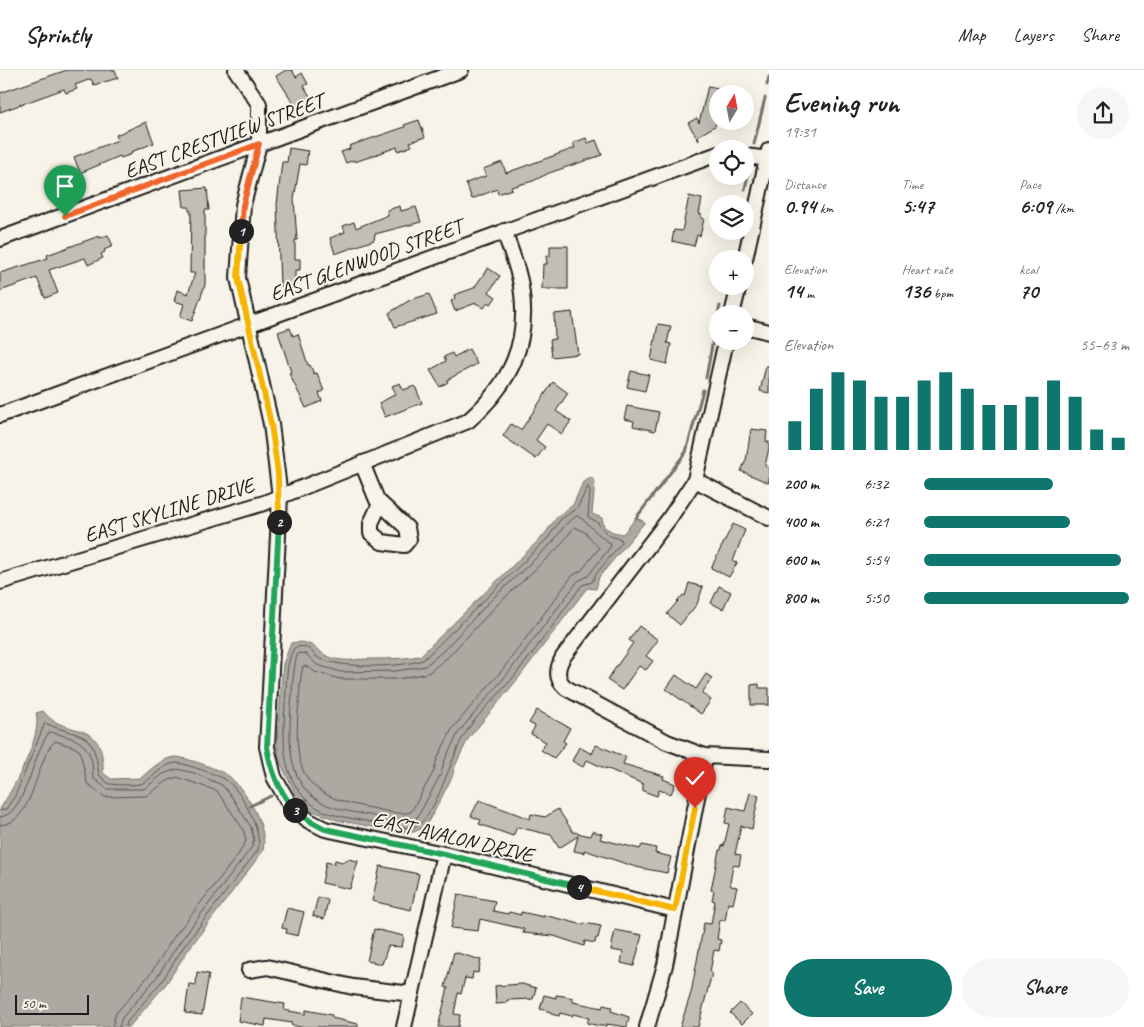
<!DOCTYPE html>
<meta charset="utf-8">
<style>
:root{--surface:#fff;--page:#f6f6f6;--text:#222;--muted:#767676;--line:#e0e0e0;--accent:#0f766e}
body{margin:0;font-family:Caveat,sans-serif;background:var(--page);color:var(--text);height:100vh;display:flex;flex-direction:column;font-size:19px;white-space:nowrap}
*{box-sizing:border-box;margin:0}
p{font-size:16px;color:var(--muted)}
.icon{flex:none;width:28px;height:28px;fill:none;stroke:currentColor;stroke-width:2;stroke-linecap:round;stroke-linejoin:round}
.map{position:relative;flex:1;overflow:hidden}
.sheet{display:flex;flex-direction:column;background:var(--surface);width:375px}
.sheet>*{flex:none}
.needle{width:32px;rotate:10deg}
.tools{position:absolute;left:709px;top:15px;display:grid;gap:10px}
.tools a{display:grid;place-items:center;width:45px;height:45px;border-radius:50%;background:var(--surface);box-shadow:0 5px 20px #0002;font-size:25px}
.scale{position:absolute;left:15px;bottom:12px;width:74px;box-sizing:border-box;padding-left:5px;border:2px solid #1c1c1c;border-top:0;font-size:14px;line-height:18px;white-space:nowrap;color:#1c1c1c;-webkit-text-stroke:4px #f7f3e8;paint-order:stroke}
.pin{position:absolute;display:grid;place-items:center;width:42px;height:42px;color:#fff;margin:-51px -21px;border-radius:50% 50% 50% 0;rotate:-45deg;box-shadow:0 0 5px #0007}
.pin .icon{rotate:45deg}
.km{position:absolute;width:25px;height:25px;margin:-12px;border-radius:50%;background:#222;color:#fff;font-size:14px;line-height:25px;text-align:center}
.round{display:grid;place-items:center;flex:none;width:52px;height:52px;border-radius:26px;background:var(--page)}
.headline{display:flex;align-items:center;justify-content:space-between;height:85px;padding:0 15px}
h1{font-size:28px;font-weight:600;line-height:38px}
.figures{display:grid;grid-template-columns:repeat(3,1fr);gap:8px;height:85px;padding:5px 15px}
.figures div{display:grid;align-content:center}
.figures b{font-size:21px;font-weight:600}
.figures small{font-size:14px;font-weight:400}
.figures p{font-size:14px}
.chart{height:140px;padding:10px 15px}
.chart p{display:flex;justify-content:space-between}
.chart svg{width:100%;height:90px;margin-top:5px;stroke:var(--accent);stroke-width:6}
.button{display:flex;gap:10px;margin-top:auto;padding:10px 15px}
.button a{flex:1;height:58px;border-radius:30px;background:var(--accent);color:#fff;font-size:20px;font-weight:600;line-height:58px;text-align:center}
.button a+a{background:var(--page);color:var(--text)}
ul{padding:0 15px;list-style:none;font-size:16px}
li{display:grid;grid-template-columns:80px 60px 1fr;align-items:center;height:38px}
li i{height:12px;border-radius:6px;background:var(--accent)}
header{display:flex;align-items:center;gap:30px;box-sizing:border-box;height:70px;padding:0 25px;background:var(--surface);border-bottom:1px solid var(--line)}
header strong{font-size:24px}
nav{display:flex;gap:28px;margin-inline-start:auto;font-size:18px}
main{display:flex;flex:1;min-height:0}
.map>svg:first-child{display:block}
.water{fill:#aca9a2;stroke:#72716c}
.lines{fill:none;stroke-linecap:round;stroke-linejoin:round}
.shore{stroke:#565452;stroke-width:1}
.stream{stroke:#72716c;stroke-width:3}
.building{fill:#c0beb5;stroke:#1c1c1c}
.minor-casing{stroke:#1c1c1c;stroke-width:18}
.minor{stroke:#f7f3e8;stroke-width:14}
.split-1-casing{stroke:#fff;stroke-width:10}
.split-2-casing{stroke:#fff;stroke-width:10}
.split-3-casing{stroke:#fff;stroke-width:10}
.split-4-casing{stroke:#fff;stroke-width:10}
.split-5-casing{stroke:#fff;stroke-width:10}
.split-1{stroke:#f0652b;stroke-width:6}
.split-2{stroke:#f5b400;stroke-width:6}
.split-3{stroke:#22a559;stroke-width:6}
.split-4{stroke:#22a559;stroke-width:6}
.split-5{stroke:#f5b400;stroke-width:6}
.labels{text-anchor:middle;stroke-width:4;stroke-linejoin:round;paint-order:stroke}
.street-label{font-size:21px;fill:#1c1c1c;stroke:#f7f3e8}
</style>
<header>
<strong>Sprintly</strong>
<nav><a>Map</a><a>Layers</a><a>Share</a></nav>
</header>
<main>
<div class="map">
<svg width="769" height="957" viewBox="0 0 769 957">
<rect width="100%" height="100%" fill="#f7f3e8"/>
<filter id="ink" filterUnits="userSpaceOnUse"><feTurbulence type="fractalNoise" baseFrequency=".02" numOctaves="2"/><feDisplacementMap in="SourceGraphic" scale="10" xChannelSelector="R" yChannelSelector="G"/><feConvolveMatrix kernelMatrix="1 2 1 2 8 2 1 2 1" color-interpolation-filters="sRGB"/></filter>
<g filter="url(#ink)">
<path class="water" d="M591,408L595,411L592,444L602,448L604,457L613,462L623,464L636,448L645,452L599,507L596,519L587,518L517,610L468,669L455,696L452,707L434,742L425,757L414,762H399L337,750L313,741L296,725L279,690L277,672L283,594L291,573C319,568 315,588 342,590C350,591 358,589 366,589C385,589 401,589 420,586L544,465L557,447L573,435L583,412Z
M43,641C65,670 105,645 103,703L111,709L141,708C150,700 163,687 176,687C185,687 224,701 230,707C248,724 268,757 263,781L188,880L166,914L129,957H0V739C13,719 43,666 36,643Z"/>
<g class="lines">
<path class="shore" d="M588,417L590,421L588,447C590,449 596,450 598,453C606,464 607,466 621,469L622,472L596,504L592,512L582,515C559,546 537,579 512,609C496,628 475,646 463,667C452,686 436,744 419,754C405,762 385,754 370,752C353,748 332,747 316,737C280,714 283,670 285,634C287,616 285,594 294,578C312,572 310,586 323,590C348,598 397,598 423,590L548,468L560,450L577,438Z
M577,446C583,447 599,467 610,473L611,476L588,506L578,511L508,603L458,663L444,692L441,704L417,748C403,755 383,748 369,745C352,742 336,740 321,732C286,714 289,668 291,636C293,619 292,600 298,583L306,584L317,595L341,602L396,601L425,596L443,581L491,530L553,472L565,455Z
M575,457L586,463L599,478L582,500L572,506L503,599L452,659L437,689L434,701L411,742C398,746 380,739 366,737C304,725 294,703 298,642C300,627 299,611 303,596H306L315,602L340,609H398L428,603L448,587L497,535L558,478Z
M0,741L6,739L15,726L45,653C82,670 93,656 99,705L109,714C118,715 136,716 143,713C155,707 161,695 175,693C182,692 220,706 226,710C241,720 263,762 258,780L184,876L162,911L127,952L126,957
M0,747C26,746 34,677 50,662C71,668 86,668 92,692C93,697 92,703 93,708L107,719H144L163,704L177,699L194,703L222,715L231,726L251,757L254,770L252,777L179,873L157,907L122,948L119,957
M0,755C35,754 35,689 55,671L74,677L80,681L87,713L105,727L146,726L167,711L177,707L217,721L243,759L246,771L238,785L173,868L151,903L116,943L112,957"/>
<path class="stream" d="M767,15L769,7
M754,74L765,28
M745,119L748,105
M730,189L731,188
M723,223L724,216
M718,244L720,236
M717,247H718
M706,308L715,259
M636,448L686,382L703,320
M250,736L271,726"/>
</g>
<path class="building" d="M67,0H115L118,8L94,15L91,9L75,15L77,19L66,23L64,19L0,42V23Z
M286,0H292L296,7L302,3L308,14L304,16L311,28L296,37L276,6Z
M708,16L718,18V48L715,56L698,66L699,71L688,53L697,48L699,53Z
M419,50L425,67L410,72L412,76L398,81L397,77L355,92L354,90L346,93L341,82L350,79L349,76L405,57L404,55Z
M146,52L154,73L131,82L132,84L121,88L120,86L80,103L74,87L118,70L116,65Z
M586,68L588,73L596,70L602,85L549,103L533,111L511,117L512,119L498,124L497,119L472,129L466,113L486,106L483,99L502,92L506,103L575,78L573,73Z
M289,78L308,81L306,95L300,94L294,129L297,170H295V189H300V200H295V215L280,216L277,134L282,92H287Z
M207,118L209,140H205V215L192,251L180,247L184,234L174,231L177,220L188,224L195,203H190L191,141H189V137H184L182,120Z
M689,126L702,129L699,144H701V148L704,149L700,166L697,165L694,176L672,171L674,160L682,161Z
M400,136L401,141L416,137L421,152L375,164L374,170L335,184L330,168L345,162L343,156L354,152L356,158L388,145L387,140Z
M108,165L113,176L104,180L105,182L101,184L103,188L88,195L85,188L49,200L58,223L45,228L37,208L0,221V203L48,188L47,185L99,166L100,168Z
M550,176H568V219H542L543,194H547L546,186H550Z
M488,198L500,206L489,222L496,227L491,234L488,232L484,238L476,233L455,241L451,231L455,229L454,225L474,218Z
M429,224L437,244L395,257L389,243L410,230Z
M572,242L578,284L552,287L550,270L555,269L554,244Z
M658,254L671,256L667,273L671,274L667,294L651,290Z
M290,258L293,266L298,264L308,295H310L314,304L317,303L324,321L319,323L322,331L306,338L289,303L291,302L278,262Z
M469,279L477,294L447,310L448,312L440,317L430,300L446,291L444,287L452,283L454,287Z
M766,296H769V323L760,321Z
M631,301L649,305L645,321L627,317Z
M553,312L568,323L556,341L571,351L562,364L547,354L536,370L545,377L536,389L503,366L511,354L521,360Z
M400,313L403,320L415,316L422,333L385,347L379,333L396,324L392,316Z
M627,336L659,342L655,361L633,356L634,351L624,349Z
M751,359L767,361L766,371L769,372V378L765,396L769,398V413L741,401L746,390Z
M733,454L745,460L733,491L737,493L729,507L711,498Z
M689,513L703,517L697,534L680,555L667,544L683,525L685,526Z
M719,516L731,522L723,539L711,533Z
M639,556L658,570L646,586L653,591L646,600L639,596L622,620L607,610L633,573L629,570Z
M706,604L712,608L702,623L711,630L701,644L666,619L676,605L696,619Z
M759,614V618H769V635H751V615Z
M537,640L570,658L563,671L566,673L554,688L541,680L546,672L531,664L535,656L529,653Z
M596,675L626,687L623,694L664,706L663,709L675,714L671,724L659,720L657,726L643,721V714L606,698V699L587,690L583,697L572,691L579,677L592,684Z
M750,723L759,725L752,759L741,756L735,784L741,785L739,796L733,795L730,813L731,816L737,817L733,834L728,833L725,851L720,850L717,869L721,870L719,881L714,880L710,902L712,903L698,957H680L691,923L704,853L711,854L715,831L712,830L714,821L711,820L719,780H721L722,775L724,776L729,754L725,753L728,737L745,741Z
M479,730L530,749L531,744L545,747L558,739L573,762L590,766L592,761L602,764L600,769L640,779L642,775L656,778L655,783L671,787L667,803L636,797L584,780V783L574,781L578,766L559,778L551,765L517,757L513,766L479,754L481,750L471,746Z
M348,789L358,791L350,819L322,813L326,792L334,794L335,790L342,792Z
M380,796L419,804L411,840L372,831Z
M458,824L495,831L493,841L508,844L509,842L521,845V842L544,847V845L584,855V853L601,856L598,868H596L595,873L585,871L584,876L554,866L523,863L524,859L480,849L478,861L451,858Z
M318,827L328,830L324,849L313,846Z
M287,838L304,842L298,866L286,863L287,859L282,858Z
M374,859L404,866L402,877L388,876L382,894L367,891Z
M615,860L642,865L634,896L621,893L623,882L611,880Z
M454,882L481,890L478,903L473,902L472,909L465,908L461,924L458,923L454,944L460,945L458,957H438L448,918L445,917Z
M197,902L209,904L202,945L185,943L189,914L196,915Z
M522,914L536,918L533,929L507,930V933L496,934L495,916Z
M544,925L556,928V925L564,926L573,928V932L602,938L603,935L612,937L611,941L629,947L627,957L606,954V956H599L587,953L589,948L573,944L572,946L560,943L559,946L551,944V942L540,939Z
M241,927L285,934L284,940L305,944L306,940L332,945V948L358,954V957H300L291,955L292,953L266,949L265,956L238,951Z
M740,933L752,944L742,954L730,943Z"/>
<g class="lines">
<defs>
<path id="minor" d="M236,0L259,34V74L243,135L238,208L271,354L280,427L267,677L274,707L289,733L309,751L325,759L444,784L675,840
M745,86L769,89
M0,169L461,0
M745,189L769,80
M732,244L739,216
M745,256L769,262
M726,271L695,410L669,449L563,587C557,598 555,609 566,618L667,672L705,686L769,689
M0,345L718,84
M362,393L377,430L407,458L409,469L404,475L382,472L371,463V453L380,434
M695,410L769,448
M0,512L264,433L468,351C511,313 530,273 521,216C518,197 510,179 504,161
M249,900L267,897L353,917L412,924
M404,957L444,784
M647,957L665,895L705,686"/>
</defs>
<use href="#minor" class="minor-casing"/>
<use href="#minor" class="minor"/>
</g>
</g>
<g class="lines" filter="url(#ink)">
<defs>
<path id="split-1" d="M65,146L259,74L243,135L241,161"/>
<path id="split-2" d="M241,161L238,208L271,354L278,404L279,452"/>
<path id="split-3" d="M279,452L267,677C271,701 279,722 295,740"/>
<path id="split-4" d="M295,740L310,751L325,759L444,784L579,817"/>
<path id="split-5" d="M579,817L675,840L695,738"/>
</defs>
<use href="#split-1" class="split-1-casing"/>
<use href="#split-2" class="split-2-casing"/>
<use href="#split-3" class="split-3-casing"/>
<use href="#split-4" class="split-4-casing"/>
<use href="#split-5" class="split-5-casing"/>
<use href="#split-1" class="split-1"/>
<use href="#split-2" class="split-2"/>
<use href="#split-3" class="split-3"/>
<use href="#split-4" class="split-4"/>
<use href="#split-5" class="split-5"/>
</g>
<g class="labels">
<g class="street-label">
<text transform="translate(224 66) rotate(-20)" y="7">EAST CRESTVIEW STREET</text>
<text transform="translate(366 190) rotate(-20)" y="7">EAST GLENWOOD STREET</text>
<text transform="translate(169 440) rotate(-17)" y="7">EAST SKYLINE DRIVE</text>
<text transform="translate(453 767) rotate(13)" y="7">EAST AVALON DRIVE</text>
</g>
</g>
</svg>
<div class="tools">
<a><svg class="needle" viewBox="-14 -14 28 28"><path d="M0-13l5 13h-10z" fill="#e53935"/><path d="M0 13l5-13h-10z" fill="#767676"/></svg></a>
<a><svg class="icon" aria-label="locate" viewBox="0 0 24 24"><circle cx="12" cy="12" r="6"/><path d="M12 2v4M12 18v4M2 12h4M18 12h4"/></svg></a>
<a><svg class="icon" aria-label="layers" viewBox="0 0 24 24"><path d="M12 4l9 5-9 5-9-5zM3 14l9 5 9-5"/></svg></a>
<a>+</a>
<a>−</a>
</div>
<div class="scale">50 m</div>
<div class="pin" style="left:65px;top:146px;background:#1e9e55"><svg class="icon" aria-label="arrive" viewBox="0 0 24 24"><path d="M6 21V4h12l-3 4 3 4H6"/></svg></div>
<div class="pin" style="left:695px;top:738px;background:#d93025"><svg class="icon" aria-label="check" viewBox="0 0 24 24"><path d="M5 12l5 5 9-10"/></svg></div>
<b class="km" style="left:241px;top:161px">1</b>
<b class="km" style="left:279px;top:452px">2</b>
<b class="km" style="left:295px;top:740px">3</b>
<b class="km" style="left:579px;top:817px">4</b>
</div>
<section class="sheet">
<div class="headline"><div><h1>Evening run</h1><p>19:31</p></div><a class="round"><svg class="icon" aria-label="share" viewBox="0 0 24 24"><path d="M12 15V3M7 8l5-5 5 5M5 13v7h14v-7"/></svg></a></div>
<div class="figures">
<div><p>Distance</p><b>0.94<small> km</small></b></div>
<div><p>Time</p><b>5:47</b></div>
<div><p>Pace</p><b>6:09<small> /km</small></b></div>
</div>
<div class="figures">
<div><p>Elevation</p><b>14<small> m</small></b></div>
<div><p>Heart rate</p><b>136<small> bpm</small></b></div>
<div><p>kcal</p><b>70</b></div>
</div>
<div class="chart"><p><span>Elevation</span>55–63 m</p>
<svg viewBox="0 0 160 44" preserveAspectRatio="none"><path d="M5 44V30M15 44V14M25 44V6M35 44V10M45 44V18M55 44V18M65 44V10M75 44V6M85 44V14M95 44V22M105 44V22M115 44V18M125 44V10M135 44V18M145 44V34M155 44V38"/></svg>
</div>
<ul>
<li><b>200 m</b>6:32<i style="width:63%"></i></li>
<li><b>400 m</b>6:21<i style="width:71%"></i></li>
<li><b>600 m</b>5:54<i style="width:96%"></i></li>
<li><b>800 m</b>5:50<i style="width:100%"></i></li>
</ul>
<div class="button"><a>Save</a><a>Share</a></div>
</section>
</main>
